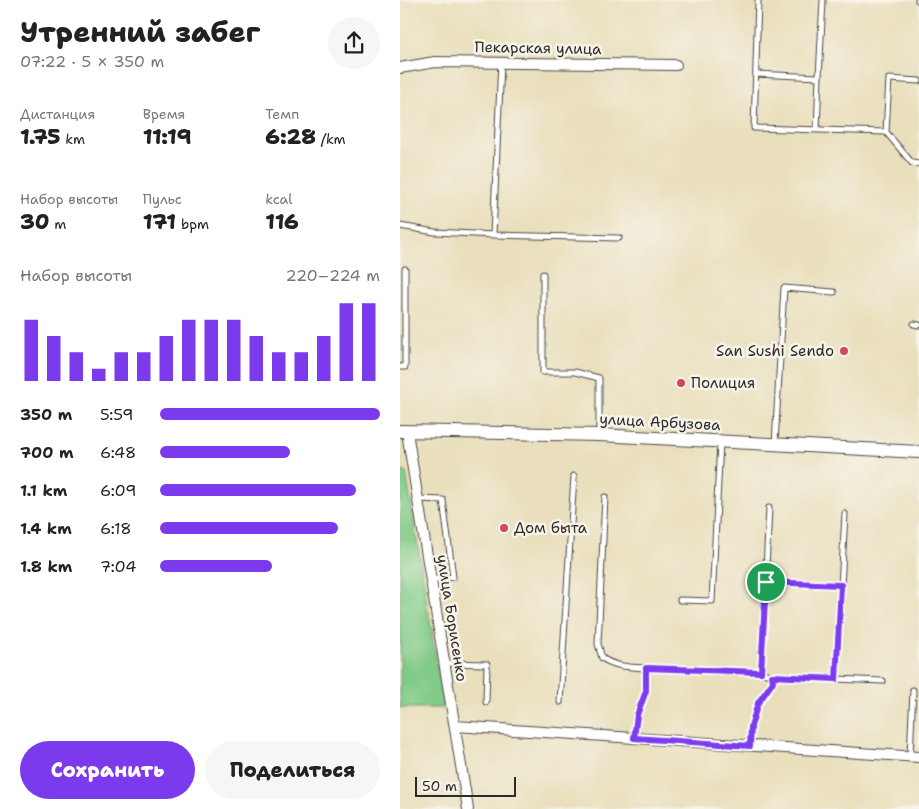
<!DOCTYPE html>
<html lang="ru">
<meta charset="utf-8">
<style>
:root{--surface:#fff;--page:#f6f6f6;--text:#222;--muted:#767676;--accent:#7c3aed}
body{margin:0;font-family:"Shantell Sans",sans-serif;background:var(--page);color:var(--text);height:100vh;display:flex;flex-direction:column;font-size:19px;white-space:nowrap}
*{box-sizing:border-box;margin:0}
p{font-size:16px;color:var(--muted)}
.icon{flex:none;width:28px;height:28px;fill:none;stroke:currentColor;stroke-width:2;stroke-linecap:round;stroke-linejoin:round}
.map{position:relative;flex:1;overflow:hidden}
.sheet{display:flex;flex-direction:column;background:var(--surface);width:400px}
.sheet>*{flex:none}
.scale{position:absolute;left:15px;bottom:12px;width:101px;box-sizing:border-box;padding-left:5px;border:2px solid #2b2b2b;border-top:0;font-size:14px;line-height:18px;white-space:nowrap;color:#2b2b2b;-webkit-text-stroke:4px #f7f3e8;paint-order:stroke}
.pin{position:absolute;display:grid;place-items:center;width:42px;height:42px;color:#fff;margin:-21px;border:2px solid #fff;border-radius:50%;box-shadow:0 1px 5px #0007}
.round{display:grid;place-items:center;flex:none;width:52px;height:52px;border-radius:26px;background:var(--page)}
.summary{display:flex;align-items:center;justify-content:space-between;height:85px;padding:0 20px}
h1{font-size:28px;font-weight:800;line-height:38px}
.stats{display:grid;grid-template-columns:repeat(3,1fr);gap:8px;height:85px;padding:5px 20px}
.stats div{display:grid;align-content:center}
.stats b{font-size:21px;font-weight:800}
.stats small{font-size:14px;font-weight:400}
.stats p{font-size:14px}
.chart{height:140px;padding:10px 20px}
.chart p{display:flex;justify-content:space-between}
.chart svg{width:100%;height:90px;margin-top:5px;stroke:var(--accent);stroke-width:6}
.action{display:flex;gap:10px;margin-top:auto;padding:10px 20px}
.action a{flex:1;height:58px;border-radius:30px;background:var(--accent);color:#fff;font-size:20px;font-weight:800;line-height:58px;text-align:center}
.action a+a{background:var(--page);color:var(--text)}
ul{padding:0 20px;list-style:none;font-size:16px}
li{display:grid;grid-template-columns:80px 60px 1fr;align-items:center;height:38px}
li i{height:12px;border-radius:6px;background:var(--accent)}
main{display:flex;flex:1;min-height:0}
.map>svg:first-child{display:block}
.green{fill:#81cb88;stroke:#567b5a}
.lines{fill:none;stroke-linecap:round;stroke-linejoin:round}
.service-casing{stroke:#484641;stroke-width:7}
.minor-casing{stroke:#484641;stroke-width:12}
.tertiary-casing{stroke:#484641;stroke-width:14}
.service{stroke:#fff;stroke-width:5}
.minor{stroke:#fff;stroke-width:10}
.tertiary{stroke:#fff;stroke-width:12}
.route-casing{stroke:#fff;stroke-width:10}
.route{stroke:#7c3aed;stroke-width:6}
.poi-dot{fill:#d1495b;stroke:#f7f3e8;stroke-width:2}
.labels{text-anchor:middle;stroke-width:5;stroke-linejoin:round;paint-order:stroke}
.street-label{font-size:15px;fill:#2b2b2b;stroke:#f7f3e8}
.poi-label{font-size:15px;fill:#2b2b2b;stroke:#f7f3e8;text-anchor:start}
</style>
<main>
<section class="sheet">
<div class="summary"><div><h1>Утренний забег</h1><p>07:22 · 5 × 350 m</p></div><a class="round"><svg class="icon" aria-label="share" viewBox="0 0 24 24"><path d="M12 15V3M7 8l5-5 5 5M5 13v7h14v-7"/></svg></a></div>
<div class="stats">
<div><p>Дистанция</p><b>1.75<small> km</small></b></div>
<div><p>Время</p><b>11:19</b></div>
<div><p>Темп</p><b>6:28<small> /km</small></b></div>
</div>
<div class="stats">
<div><p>Набор высоты</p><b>30<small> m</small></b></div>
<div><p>Пульс</p><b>171<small> bpm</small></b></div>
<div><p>kcal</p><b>116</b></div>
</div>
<div class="chart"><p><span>Набор высоты</span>220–224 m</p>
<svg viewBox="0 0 160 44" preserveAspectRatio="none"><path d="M5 44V14M15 44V22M25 44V30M35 44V38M45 44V30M55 44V30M65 44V22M75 44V14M85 44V14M95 44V14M105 44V22M115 44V30M125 44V30M135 44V22M145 44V6M155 44V6"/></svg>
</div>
<ul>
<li><b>350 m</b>5:59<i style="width:100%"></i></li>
<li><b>700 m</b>6:48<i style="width:59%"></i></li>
<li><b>1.1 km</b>6:09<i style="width:89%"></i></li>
<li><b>1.4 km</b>6:18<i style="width:81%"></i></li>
<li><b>1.8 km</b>7:04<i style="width:51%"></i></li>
</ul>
<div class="action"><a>Сохранить</a><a>Поделиться</a></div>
</section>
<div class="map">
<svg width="519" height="809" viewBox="0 0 519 809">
<rect width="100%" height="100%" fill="#f7f3e8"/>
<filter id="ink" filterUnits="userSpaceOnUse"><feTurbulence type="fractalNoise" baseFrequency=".02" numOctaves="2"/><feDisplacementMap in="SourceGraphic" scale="10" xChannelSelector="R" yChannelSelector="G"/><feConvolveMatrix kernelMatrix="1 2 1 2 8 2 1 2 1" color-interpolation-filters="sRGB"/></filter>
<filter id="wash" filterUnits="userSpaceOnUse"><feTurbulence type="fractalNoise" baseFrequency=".0096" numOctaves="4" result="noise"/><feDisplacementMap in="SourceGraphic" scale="20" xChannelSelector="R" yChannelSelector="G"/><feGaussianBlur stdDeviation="1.12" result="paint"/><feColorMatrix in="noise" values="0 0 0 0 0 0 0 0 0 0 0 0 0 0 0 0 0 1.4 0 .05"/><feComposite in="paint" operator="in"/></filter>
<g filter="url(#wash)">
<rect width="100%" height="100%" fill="#e9dfbc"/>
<path class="green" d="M0,471L6,472L44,708H0Z"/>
</g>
<g filter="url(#ink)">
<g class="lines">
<defs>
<path id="service" d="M358,0L354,128L486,132L512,163L519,164
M518,0L519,1
M356,74L419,77L417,130
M419,77L423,0
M486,132L489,79L519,81
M0,226L35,232L93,235L101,63
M93,235L219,238
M143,274V372H175L199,378V435
M514,324L519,325
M0,367H5V269
M375,444L384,288L434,292
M205,497L198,644L202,658C215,667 230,667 246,668V691L237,715L235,738
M18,499L43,500L53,577L31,580
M366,582L441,585
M280,600L312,601L320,442
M45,663L87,664L86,702
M246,668L361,672L369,508
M372,676L436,679L445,514
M436,679L483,681
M160,702L174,476
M350,746L351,726L358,703L373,682L372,676L361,672
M510,756L513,690"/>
<path id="minor" d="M0,68L35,62L276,65
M7,432L68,809
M55,726L519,757"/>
<path id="tertiary" d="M0,431L199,435L519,452"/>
</defs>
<use href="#service" class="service-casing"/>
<use href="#minor" class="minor-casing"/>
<use href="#tertiary" class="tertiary-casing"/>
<use href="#service" class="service"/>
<use href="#minor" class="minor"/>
<use href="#tertiary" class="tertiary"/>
</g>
</g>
<g class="lines" filter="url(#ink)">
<defs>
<path id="route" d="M366,582L441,585L436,679L372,676L373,682L358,703L351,726L350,746L234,738L237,715L246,691V668L361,672Z"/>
</defs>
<use href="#route" class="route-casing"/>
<use href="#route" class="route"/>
</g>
<g class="poi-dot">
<circle cx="444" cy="351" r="5"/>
<circle cx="281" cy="383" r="5"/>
<circle cx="104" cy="528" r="5"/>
</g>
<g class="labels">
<g class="street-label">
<text transform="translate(138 48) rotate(1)" y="5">Пекарская улица</text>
<text transform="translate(260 422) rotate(3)" y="5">улица Арбузова</text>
<text transform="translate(52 618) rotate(81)" y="5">улица Борисенко</text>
</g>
<g class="poi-label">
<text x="434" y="356" text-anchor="end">San Sushi Sendo</text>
<text x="291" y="388">Полиция</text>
<text x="114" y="533">Дом быта</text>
</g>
</g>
</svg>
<div class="scale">50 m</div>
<div class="pin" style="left:366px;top:582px;background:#1e9e55"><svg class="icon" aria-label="arrive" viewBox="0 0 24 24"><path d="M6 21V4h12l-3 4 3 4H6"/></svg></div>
</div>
</main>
